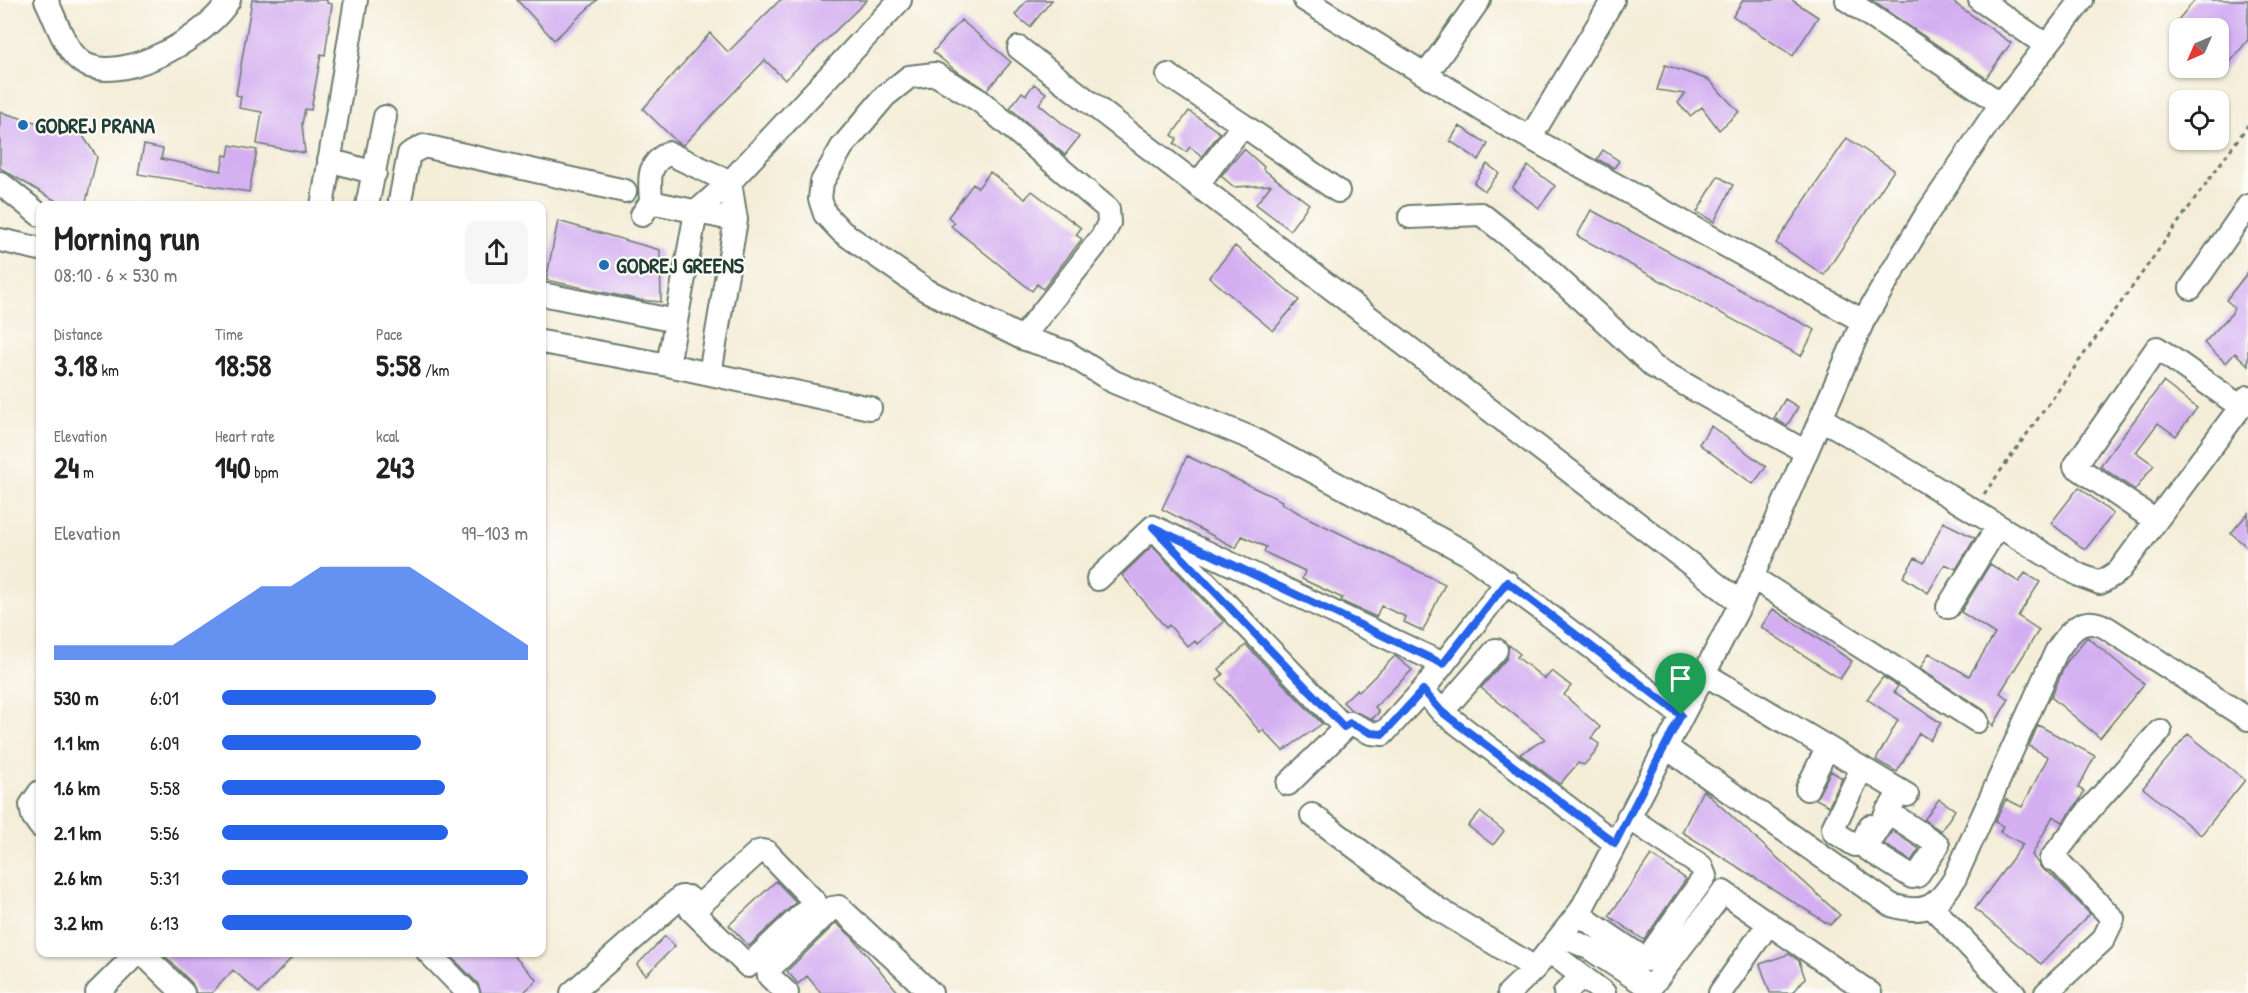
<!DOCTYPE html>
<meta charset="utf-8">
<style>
:root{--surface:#fff;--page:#f6f6f6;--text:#222;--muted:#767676;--accent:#2563eb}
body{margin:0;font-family:"Patrick Hand",sans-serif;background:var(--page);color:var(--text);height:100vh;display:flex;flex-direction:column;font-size:22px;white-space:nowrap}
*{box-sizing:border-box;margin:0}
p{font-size:20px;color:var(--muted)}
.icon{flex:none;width:33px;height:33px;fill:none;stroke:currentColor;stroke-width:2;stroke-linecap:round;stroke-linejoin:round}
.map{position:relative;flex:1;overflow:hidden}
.side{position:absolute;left:36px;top:201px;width:510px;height:756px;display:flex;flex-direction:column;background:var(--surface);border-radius:12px;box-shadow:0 2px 4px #0004}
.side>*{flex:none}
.needle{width:39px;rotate:225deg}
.tools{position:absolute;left:2169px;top:18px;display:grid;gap:12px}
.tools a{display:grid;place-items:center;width:60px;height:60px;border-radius:12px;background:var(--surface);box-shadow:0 2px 4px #0004;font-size:30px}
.pin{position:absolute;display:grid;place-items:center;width:51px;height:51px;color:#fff;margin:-62px -26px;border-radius:50% 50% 50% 0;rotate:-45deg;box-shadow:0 0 6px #0007}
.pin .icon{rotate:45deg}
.round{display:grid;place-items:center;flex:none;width:63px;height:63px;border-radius:12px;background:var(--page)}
.head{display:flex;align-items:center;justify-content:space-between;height:102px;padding:0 18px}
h1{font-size:33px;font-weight:700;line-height:45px}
.figures{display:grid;grid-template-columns:repeat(3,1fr);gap:9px;height:102px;padding:6px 18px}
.figures div{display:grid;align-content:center}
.figures b{font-size:30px;font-weight:700}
.figures small{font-size:16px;font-weight:400}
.figures p{font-size:16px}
.chart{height:168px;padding:12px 18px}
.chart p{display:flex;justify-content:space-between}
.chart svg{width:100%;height:108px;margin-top:6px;fill:var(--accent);opacity:.7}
ul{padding:0 18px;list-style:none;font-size:20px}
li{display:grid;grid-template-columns:96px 72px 1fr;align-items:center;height:45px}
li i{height:15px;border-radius:8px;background:var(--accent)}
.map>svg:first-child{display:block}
.building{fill:#d3aef1}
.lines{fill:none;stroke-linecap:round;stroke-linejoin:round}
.minor-casing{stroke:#6a7b6d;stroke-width:26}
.path{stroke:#6a7b6d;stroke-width:3;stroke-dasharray:4.5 4.5;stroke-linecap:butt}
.minor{stroke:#fff;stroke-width:22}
.route-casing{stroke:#fff;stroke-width:12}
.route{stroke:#2563eb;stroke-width:8}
.poi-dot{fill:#1f6fb2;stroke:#fdfcf7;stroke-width:2}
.labels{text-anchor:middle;stroke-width:4.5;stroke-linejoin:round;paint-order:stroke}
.poi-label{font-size:22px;font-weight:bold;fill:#1f3d34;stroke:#fdfcf7;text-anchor:start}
</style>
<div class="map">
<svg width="2248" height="993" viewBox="0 0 2248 993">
<rect width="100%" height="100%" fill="#fdfcf7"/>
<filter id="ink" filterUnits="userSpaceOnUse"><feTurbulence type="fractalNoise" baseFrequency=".0167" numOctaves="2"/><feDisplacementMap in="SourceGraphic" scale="12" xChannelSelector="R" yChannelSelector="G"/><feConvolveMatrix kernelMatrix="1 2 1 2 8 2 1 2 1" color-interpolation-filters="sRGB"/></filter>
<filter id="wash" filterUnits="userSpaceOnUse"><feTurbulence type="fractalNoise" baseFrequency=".008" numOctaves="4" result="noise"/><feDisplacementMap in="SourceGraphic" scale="24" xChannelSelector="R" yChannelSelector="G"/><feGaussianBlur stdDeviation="1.35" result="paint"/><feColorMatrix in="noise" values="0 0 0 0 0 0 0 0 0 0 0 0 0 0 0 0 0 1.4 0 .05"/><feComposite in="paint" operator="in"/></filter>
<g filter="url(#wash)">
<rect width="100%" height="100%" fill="#f4edd8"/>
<g id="blocks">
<path class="building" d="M252,0H327V3L332,4L325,55L321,54L311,110L305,109L302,124L305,153L257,144L262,112L239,108L241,96L236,95Z
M517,0H597L554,40Z
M780,0H867L785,80L765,60L683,145L677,142L643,109L710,33L728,52Z
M1027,0H1052L1030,27L1015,15Z
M1743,0H1792L1818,17L1793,56L1733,16Z
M1871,0H1950L2011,43L1986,78Z
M2195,0H2248V40L2218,77V28H2171Z
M961,20L1011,62L987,90L955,70L933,52Z
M1665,65L1709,80L1739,112L1719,130L1702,107L1690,116L1678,103L1685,94L1657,90Z
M1034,84L1046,93L1039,104L1079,137L1065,155L1010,108L1022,92L1026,95Z
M1189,111L1220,133L1202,156L1190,147L1186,152L1174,144L1177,139L1172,135Z
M0,112L83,136L97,157L85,206L56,201L0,168Z
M1459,126L1488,144L1479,160L1450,141Z
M1847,138L1894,170L1824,275L1776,243Z
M144,145L163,149L161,159L221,171L224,155L228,156L230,145L257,150L249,192L138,174Z
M1244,149L1264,167L1263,169L1309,204L1290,230L1256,204L1271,185L1234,187L1221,176Z
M1603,150L1619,161L1614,168L1597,159Z
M1487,164L1499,173L1485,191L1474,183Z
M1528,166L1555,186L1539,208L1512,188Z
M990,172L1025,199L1032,191L1081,228L1076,235L1082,239L1043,289L1037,284L1032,291L951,226L955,223L948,217L973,184L978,188Z
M1718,176L1733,185L1714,222L1697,212Z
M1591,210L1815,330L1801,356L1577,236Z
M558,221L660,250L661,302L640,300L546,280Z
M1235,246L1299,300L1273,331L1209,277Z
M2248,272V365L2235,353L2226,363L2204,343L2232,313L2234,307L2226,300Z
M2163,382L2197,408L2176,436L2158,423L2136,452L2154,465L2135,490L2100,466Z
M1785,399L1798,407L1787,426L1774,418Z
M1711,426L1766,467L1753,484L1699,444Z
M1187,456L1282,501L1281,503L1304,516L1445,584L1423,631L1404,622L1406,617L1381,606L1376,617L1341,601L1342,598L1302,579L1305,571L1264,552L1266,547L1242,536L1236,548L1162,509Z
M2079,487L2113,514L2085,550L2051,523Z
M2248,513V548L2231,533Z
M1943,522L1975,538L1956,569L1945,564L1928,593L1903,577L1915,558L1924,563Z
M1152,546L1224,622L1197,644L1195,641L1188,647L1169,625L1166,628L1122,575Z
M1990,564L2019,582L2025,573L2040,582L2018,616L2039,630L2000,693L2009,699L1993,726L1984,710L1920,669L1929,653L1969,676L1995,634L1961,612Z
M1773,609L1852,661L1840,679L1761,627Z
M2087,637L2144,684L2100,738L2051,697L2066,663Z
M1246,645L1322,724L1283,751L1263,730L1260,732L1217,680L1223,674L1219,669Z
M1509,645L1520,654L1517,657L1545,679L1552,671L1571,686L1564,695L1600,727L1591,738L1599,744L1596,752L1584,765L1578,763L1560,784L1520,754L1545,739L1481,688L1507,658Z
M1395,656L1412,670L1375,707L1379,712L1372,719L1351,710L1343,702L1357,689L1359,692Z
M1883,677L1898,686L1894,692L1941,723L1930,740L1919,733L1897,772L1876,760L1898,720L1867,699Z
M2038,725L2095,756L2078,788L2084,791L2079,801L2063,822L2053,816L2032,855L2042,869L2053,876L2090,914L2041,964L1975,909L2023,844L2000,832L2003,826L1995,822L2006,799L2022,807L2048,757L2029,746Z
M2188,734L2245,780L2201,835L2143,788Z
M1831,771L1842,778L1829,806L1816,799Z
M1703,790L1840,915L1830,925L1682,832Z
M1939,799L1955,810L1941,831L1924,820Z
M1480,812L1504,831L1493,845L1468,826Z
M1892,831L1919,849L1911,861L1884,844Z
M1651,855L1686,879L1644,940L1609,916Z
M776,881L796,902L749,946L729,925Z
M836,923L852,937L899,993H821L807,976L798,984L787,971Z
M665,936L675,946L646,975L637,965Z
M161,952H297L259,993L233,970L212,993H196L192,983Z
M447,952H510L537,980L523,993H481L478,984Z
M1789,954L1799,961L1805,978L1793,993H1770L1760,964Z"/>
</g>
</g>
<g filter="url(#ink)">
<use href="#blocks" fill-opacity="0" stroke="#6a7b6d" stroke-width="1.5"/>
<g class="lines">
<defs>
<path id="minor" d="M46,0C56,19 66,56 87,65C127,83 209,35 229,0
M1305,0L1505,124L1863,321
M1847,0L2001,104
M1980,0L2046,45
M1019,48L1741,603
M1168,75L1243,125L1197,185
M1426,75L1479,0
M1243,125L1338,191
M1530,138L1613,0
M329,160L375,173
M0,183L40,215
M651,202C650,178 646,166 668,153L730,182
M322,206L356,0
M367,206L385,117
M399,206L409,154L424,146L625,191
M642,215L651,202L736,220
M1410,217L1481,214L1534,256L1654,367L1806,452
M0,240L40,249
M2191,288L2248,206
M542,294L676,321
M1022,338L926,290L842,232L825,214L820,199L822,182L842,147L885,96L909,77L935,74L980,101L1108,209L1109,223L1102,237L1022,338L1066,352L1114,382L1251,438L1468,554L1681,715
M542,342L668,365L870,408
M668,365L696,212L730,182L900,0
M710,374L736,220L730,182
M1821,418L2079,575L2100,583L2119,571L2248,397
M2156,521L2075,466L2157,348L2241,407
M1162,537L1344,727
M1752,577L1977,721
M1098,579L1153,527L1443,664
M1948,607L1998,526
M1703,673L1907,795
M1423,690L1442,712L1615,843
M1442,712L1496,650
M1664,746L1891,905C1924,915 1936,908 1954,880L2056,652C2070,631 2082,614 2107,628L2248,719
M1862,768L1833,828L1834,832L1855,845L1863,841L1870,826
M1288,784L1350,723L1371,733L1383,734L1423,690L1507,582
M1807,789L1827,748
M40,792L31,805L33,816L40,826
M1887,811L1938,845L1917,876L1912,877L1867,849V847L1900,791
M1312,815L1438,909L1535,968
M762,851L767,852L815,902L748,966L691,910L696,904H701L758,852Z
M1931,906L2014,993
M1578,914L1646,960L1705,876L1701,866L1628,817
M1561,936L1589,948L1650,988L1723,892L1870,993
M1549,951L1604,993
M141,952L183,993
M428,952L468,993
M97,993L138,952
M572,993L681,897H688L696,904
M787,993L769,976L768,970L832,908L839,907L931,993
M1509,993L1535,968L1581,910L1741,603L1863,321L1926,215L2001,104L2082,0
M1565,993L1582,976
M1720,993L1769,923
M2046,993L2103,940L2113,919L2057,860L2051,859L2090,809L2160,731"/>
</defs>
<use href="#minor" class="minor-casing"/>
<path class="path" d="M1984,494L2248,125"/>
<use href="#minor" class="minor"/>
</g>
</g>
<g class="lines" filter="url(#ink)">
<defs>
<path id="route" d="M1153,527L1443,664L1507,582L1681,715L1615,843L1442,712L1423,690L1383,734L1371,733L1350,723L1344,727Z"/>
</defs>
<use href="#route" class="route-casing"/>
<use href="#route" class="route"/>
</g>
<g class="poi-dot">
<circle cx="23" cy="125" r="6"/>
<circle cx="604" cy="265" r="6"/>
</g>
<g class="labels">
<g class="poi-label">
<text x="35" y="133">GODREJ PRANA</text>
<text x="616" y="273">GODREJ GREENS</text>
</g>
</g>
</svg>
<div class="tools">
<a><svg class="needle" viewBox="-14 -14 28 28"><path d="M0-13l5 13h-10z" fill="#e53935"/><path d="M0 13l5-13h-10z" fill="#767676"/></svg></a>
<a><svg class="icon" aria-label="locate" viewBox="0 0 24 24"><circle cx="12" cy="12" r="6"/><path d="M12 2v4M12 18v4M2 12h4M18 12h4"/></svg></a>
</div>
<div class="pin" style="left:1681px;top:715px;background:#1e9e55"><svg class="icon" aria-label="arrive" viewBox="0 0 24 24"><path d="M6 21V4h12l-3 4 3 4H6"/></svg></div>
<section class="side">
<div class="head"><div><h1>Morning run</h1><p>08:10 · 6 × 530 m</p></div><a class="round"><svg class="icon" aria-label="share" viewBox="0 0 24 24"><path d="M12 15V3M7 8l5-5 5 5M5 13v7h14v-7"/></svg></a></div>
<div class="figures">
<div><p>Distance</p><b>3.18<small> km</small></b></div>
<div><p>Time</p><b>18:58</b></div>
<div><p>Pace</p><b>5:58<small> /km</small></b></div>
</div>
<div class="figures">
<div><p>Elevation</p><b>24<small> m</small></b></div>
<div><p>Heart rate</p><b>140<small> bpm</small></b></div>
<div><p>kcal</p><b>243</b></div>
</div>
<div class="chart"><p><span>Elevation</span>99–103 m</p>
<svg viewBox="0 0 160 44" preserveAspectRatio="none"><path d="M0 44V38L10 38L20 38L30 38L40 38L50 30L60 22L70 14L80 14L90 6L100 6L110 6L120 6L130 14L140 22L150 30L160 38V44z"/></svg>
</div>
<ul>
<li><b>530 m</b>6:01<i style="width:70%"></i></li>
<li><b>1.1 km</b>6:09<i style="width:65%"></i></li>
<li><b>1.6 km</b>5:58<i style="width:73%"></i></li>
<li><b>2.1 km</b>5:56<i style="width:74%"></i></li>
<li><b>2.6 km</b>5:31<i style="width:100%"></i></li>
<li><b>3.2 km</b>6:13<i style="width:62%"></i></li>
</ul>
</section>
</div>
